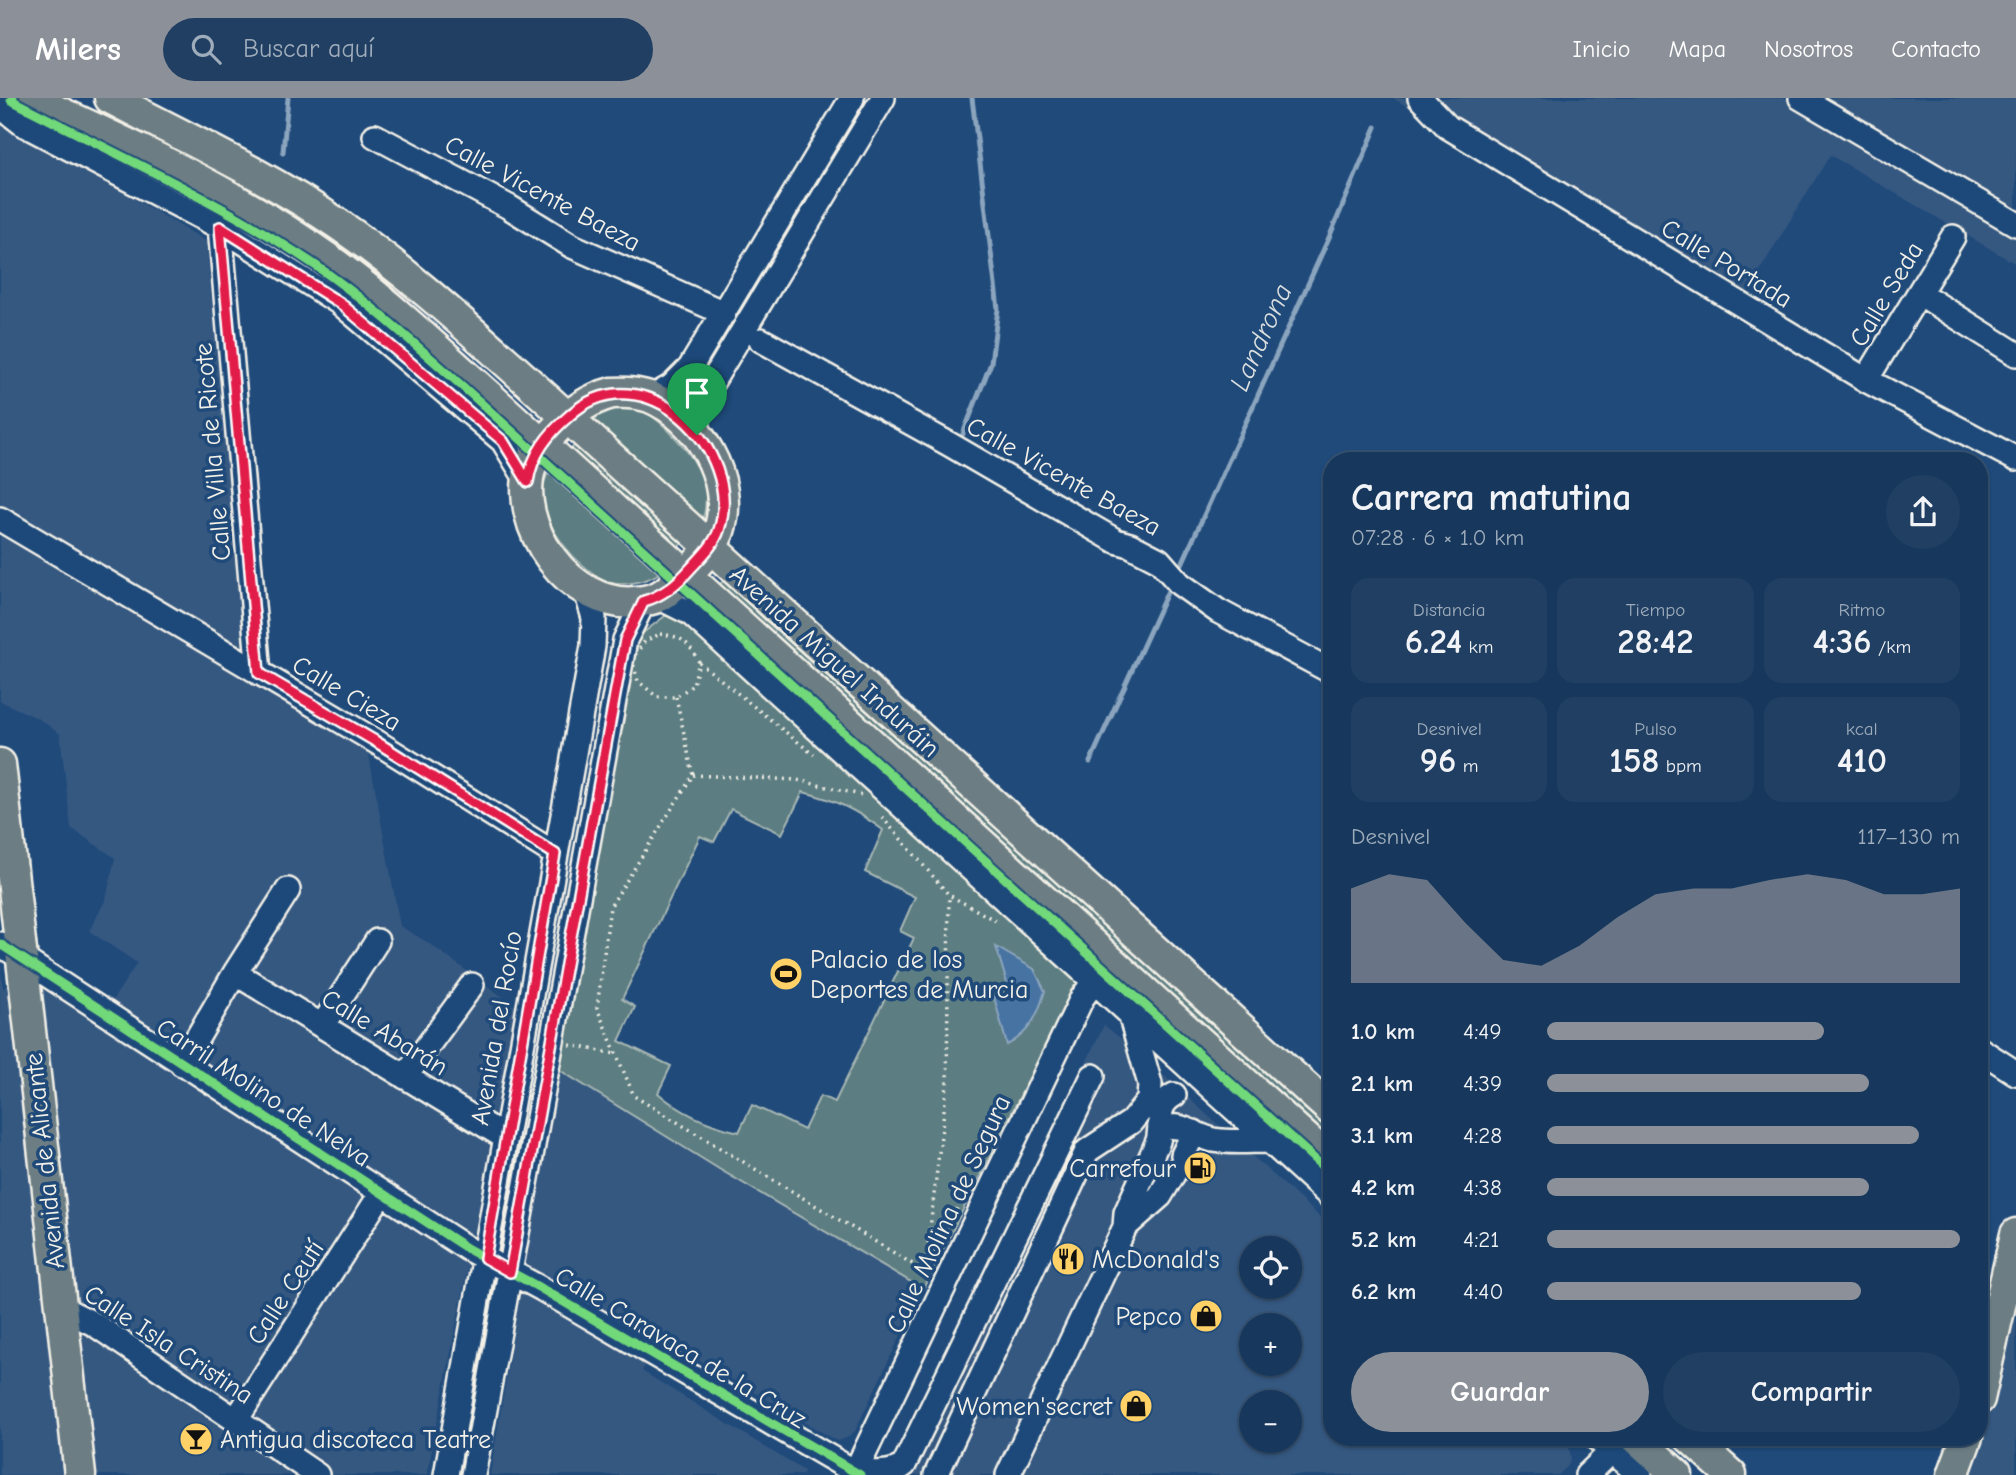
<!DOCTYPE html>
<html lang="es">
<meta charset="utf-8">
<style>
:root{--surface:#17385c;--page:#203f62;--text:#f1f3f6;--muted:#9eacbb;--line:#365272;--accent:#8c9099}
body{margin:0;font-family:"Comic Neue",sans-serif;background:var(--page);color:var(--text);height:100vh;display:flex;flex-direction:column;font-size:26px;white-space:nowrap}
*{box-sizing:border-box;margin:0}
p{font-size:23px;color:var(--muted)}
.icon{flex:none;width:38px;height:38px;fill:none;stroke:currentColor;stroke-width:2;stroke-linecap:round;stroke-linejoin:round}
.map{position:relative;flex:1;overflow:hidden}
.details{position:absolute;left:1323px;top:354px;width:665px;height:994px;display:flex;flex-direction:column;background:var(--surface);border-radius:28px;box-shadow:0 2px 5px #0004,0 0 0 2px var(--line)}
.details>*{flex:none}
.buttons{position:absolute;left:1239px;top:1138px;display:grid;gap:14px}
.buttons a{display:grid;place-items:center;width:63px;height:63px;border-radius:50%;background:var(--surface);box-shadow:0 2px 5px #0004,0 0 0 2px var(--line);font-size:35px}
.pin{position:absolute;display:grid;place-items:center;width:60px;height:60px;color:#fff;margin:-72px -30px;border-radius:50% 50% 50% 0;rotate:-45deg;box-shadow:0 0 7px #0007}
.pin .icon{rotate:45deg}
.round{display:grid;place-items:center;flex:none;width:74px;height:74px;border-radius:37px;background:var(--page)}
.overview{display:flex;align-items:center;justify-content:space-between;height:119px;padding:0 28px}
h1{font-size:38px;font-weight:700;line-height:52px}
.figures{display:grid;grid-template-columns:repeat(3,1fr);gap:10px;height:119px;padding:7px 28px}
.figures div{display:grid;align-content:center;border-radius:18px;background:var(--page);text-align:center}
.figures b{font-size:35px;font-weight:700}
.figures small{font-size:19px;font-weight:400}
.figures p{font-size:19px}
.chart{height:196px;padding:14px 28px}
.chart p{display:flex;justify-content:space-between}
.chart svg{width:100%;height:126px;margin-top:7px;fill:var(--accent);opacity:.7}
.action{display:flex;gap:14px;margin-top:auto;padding:14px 28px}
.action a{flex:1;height:80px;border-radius:42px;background:var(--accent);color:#fff;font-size:28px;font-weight:700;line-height:80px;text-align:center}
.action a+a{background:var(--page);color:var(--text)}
ul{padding:0 28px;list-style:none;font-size:23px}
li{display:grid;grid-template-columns:112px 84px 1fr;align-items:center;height:52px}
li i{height:18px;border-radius:9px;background:var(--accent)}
header{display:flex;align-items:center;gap:42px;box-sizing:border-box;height:98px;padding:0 35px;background:var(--accent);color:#fff}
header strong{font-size:33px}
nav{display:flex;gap:38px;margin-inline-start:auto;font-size:24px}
.search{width:490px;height:63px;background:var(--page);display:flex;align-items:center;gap:18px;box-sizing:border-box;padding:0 24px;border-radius:38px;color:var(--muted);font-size:26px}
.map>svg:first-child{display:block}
.built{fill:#365881;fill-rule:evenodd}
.green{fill:#5c7d81;stroke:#a8b7b4;stroke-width:2;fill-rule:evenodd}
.water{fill:#4773a2;stroke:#8ca5be;stroke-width:2}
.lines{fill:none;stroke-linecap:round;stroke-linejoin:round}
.stream{stroke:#8ca5be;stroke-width:5}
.minor-casing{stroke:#f4f1e8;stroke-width:28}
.major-casing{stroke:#f4f1e8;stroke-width:35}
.path{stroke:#f4f1e8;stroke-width:3.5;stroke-dasharray:2 5;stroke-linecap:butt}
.minor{stroke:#1f4a7a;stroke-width:23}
.major{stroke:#6c7e84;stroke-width:30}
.cycleway-casing{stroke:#1f4a7a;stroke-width:13}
.cycleway{stroke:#71d979;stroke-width:9}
.route-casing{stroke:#fff;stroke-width:14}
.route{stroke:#e11d48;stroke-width:9}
.labels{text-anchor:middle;stroke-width:7;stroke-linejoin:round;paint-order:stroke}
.street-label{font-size:26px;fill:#f4f1e8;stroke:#1f4a7a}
.poi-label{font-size:26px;fill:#f4f1e8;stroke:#1f4a7a;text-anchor:start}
.water-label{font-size:28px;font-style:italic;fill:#dadede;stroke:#1f4a7a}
</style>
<header>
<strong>Milers</strong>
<div class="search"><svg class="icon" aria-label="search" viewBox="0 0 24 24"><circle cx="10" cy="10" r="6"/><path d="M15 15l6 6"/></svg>Buscar aquí</div>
<nav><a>Inicio</a><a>Mapa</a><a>Nosotros</a><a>Contacto</a></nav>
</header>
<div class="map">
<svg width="2016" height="1377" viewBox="0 0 2016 1377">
<rect width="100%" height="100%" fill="#1f4a7a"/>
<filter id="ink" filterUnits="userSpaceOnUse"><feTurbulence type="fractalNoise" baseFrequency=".0143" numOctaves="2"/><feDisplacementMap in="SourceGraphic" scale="14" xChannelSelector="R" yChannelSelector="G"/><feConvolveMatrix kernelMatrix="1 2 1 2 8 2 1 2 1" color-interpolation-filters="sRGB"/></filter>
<g filter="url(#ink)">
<path class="built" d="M1393,0H2016V166L1830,57L1737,210Z
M0,19L25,37L206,143L244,549L363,624L400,828L427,844L518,910L427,1377H0V865L3,891L34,863L106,912L137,865L89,833L106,801L115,760L71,730L60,636L39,621L0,603Z
M1104,927L1140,956L1332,1130V1339H1563L1569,1350L1571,1360L1568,1368L1558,1377H900L918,1314ZM1251,1150H1290V1188H1251ZM1251,1227H1290V1265H1251ZM1251,1304H1290V1342H1251Z
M558,971L719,1071L923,1191L855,1333L847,1340L837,1343L659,1239L642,1273L804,1373L802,1377H490Z
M2016,1136V1377H1972L1979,1339L1985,1278Z"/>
<path class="green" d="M617,309C623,310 632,309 639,311C662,320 697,360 704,384C707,396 706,410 703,421L587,321L600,311Z
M576,345L683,443L677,451L570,353Z
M548,374L661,474C645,485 623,489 604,482C599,481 594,476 590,473C566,455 540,422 543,390C543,385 547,379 548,374Z
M726,481L763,520L1332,1032V1049L716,489Z
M680,517L1066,868L1077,885L923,1191L719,1071L558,971L635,541L665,518ZM803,694C836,702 856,712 883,732L865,774L915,799L900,833L914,840L835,1004L820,998L804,1032L752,1007L739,1034C708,1027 682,1016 658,995L671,968L619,943L635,909L622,901L700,738L714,744L731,711L782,736Z"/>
<path class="water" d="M996,849L1034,871L1045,893C1038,917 1030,935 1007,947L994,899L1010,895Z"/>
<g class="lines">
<path class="stream" d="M283,54L288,0
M963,336L991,265L998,211L972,0
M1182,466L1331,135L1376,29
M1090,664L1171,486"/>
<defs>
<path id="minor" d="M1420,0L1448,29L1866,282L2016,361
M1801,0L2016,126
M0,8L23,26L220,129L340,205L503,343L528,384
M375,38L509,109L572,148L724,215
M220,129L259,575
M1919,195L2016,256
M761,242L949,346L1116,443L1130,447L1159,462L1180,486L1218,513L1332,574
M1866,282L1953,139
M651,300L672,288L690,270L852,0
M697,337L698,314L711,286L883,0
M0,421L375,643L555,756
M658,499L690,515L1332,1100
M0,846L468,1151L542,1191L860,1377
M235,875L506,1040
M322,928L377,843
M1979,951L2016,975
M182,966L235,875L288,792
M405,979L472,887
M1160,1030C1182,1024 1193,1037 1213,1042C1231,1045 1251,1043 1269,1043
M1183,1057L1194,1034
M1125,1129L1160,1098L1175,1073
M60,1209L94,1226L317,1377
M236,1322L381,1096
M1595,1339L1640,1377
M855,1374C871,1375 892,1377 904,1367L1093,978
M446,1377L593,548L594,520L586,493
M473,1377L625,542L644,503
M854,1377L1082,900L1094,884
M936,1377L1087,1053L1131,1024L1149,1002L1150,986L1130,916
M1008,1377L1125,1129L1126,1115L1158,1043C1163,1024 1154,1008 1174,997
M1587,1377L1611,1354"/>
<path id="major" d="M28,0C130,46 232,93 324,158C384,200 437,252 491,300L1332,1064
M110,0C186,40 266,77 338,126C401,169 458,221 515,272L1332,1013
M612,295C625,294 638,295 650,299C697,318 736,382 719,433C710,457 685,477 666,494C657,501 647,503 636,504C571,511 511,428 531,367C535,354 545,342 555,332C571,314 589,301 612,295Z
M0,666L80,1377
M1979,1301L2016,1136
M1635,1339L1677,1377
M1689,1339L1731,1377
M1953,1377L1967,1339"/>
</defs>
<use href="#minor" class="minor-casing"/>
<use href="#major" class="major-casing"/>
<path class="path" d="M660,536C684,539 687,543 699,564L693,587L676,599H657L638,583L632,561L645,543Z
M699,564L814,657
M676,599L693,677L610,809L597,910L634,998L929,1176
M693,677L797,682L861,697
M882,719L949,797L996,823
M570,947L616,956
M927,1168L961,1103
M925,1173L947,987L949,798"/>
<use href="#minor" class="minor"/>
<use href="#major" class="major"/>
<defs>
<path id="cycleway" d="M13,0L11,2C113,55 220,103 315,167C371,205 420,251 471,296L1332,1077
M0,846L468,1151L542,1191L860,1377"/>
</defs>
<use href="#cycleway" class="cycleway-casing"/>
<use href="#cycleway" class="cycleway"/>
</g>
</g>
<g class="lines" filter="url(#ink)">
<defs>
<path id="route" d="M220,129L340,205L503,343L528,384C532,356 548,336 569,318C644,250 745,353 719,432C714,447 702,458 691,470C678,485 663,498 644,503L625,542L510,1174L485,1160L555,756L375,643L259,575Z"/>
</defs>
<use href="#route" class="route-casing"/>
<use href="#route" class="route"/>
</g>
<defs>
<symbol id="stadium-disc" viewBox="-11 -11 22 22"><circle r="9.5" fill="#ffd166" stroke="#1f4a7a"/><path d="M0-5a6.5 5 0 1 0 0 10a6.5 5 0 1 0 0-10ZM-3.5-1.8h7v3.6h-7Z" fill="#111"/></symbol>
<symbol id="fuel-disc" viewBox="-11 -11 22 22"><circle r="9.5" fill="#ffd166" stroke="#1f4a7a"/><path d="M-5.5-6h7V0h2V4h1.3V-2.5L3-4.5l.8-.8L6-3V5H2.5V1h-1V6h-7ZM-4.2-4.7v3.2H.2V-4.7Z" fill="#111"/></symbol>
<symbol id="restaurant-disc" viewBox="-11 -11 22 22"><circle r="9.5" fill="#ffd166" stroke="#1f4a7a"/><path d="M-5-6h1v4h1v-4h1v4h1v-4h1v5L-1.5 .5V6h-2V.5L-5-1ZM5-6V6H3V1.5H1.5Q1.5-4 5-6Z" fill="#111"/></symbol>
<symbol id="shop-disc" viewBox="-11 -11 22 22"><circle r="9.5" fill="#ffd166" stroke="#1f4a7a"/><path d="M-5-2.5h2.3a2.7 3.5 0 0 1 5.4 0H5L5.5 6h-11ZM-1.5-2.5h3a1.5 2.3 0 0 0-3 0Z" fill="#111"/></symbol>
<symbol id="bar-disc" viewBox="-11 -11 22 22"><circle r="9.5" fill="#ffd166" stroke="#1f4a7a"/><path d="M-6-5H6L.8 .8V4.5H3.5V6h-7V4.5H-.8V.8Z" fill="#111"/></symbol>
</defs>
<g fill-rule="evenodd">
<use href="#stadium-disc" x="767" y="857" width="38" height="38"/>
<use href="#fuel-disc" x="1181" y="1051" width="38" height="38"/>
<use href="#restaurant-disc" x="1049" y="1142" width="38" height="38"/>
<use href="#shop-disc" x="1187" y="1199" width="38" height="38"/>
<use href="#shop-disc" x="1117" y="1289" width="38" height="38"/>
<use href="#bar-disc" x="177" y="1322" width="38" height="38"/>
</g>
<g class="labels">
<g class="street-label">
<text transform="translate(543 95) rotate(28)" y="9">Calle Vicente Baeza</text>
<text transform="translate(1727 165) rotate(31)" y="9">Calle Portada</text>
<text transform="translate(1886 196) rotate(-59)" y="9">Calle Seda</text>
<text transform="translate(212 354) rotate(-95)" y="9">Calle Villa de Ricote</text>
<text transform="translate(1064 378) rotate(29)" y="9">Calle Vicente Baeza</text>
<text transform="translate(835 563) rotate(42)" y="9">Avenida Miguel Induráin</text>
<text transform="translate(347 595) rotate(31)" y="9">Calle Cieza</text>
<text transform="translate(496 930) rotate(-80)" y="9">Avenida del Rocío</text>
<text transform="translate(385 934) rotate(31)" y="9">Calle Abarán</text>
<text transform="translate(264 994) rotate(33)" y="9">Carril Molino de Nelva</text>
<text transform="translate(44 1063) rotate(-96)" y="9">Avenida de Alicante</text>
<text transform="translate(948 1116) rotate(-65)" y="9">Calle Molina de Segura</text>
<text transform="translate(285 1194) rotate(-57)" y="9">Calle Ceutí</text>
<text transform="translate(169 1246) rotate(33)" y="9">Calle Isla Cristina</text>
<text transform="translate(681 1249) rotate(31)" y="9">Calle Caravaca de la Cruz</text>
</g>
<g class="poi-label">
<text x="810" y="870">Palacio de los<tspan x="810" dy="30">Deportes de Murcia</tspan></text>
<text x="1176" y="1079" text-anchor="end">Carrefour</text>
<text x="1092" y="1170">McDonald's</text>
<text x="1182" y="1227" text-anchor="end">Pepco</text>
<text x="1112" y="1317" text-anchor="end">Women'secret</text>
<text x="220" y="1350">Antigua discoteca Teatre</text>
</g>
<g class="water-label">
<text transform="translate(1260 239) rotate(-66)" y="10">Landrona</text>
</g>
</g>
</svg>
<div class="buttons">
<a><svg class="icon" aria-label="locate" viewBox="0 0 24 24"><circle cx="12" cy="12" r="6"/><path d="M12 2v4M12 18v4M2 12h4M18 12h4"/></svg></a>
<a>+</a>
<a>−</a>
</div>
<div class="pin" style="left:697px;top:337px;background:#1e9e55"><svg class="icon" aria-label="arrive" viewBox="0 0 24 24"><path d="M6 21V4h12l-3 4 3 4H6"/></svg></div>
<section class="details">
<div class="overview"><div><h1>Carrera matutina</h1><p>07:28 · 6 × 1.0 km</p></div><a class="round"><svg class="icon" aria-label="share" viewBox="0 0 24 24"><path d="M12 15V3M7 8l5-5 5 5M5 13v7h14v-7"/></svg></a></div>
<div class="figures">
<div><p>Distancia</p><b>6.24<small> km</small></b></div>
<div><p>Tiempo</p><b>28:42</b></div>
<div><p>Ritmo</p><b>4:36<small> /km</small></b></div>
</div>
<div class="figures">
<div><p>Desnivel</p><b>96<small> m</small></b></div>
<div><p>Pulso</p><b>158<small> bpm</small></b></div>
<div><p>kcal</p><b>410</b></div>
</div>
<div class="chart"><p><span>Desnivel</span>117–130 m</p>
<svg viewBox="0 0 160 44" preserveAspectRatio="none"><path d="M0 44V11L10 6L20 8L30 23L40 36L50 38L60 31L70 21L80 13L90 11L100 11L110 8L120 6L130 8L140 13L150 13L160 11V44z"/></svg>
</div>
<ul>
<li><b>1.0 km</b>4:49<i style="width:67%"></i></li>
<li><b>2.1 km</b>4:39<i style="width:78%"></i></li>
<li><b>3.1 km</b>4:28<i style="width:90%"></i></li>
<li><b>4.2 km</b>4:38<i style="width:78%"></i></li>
<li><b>5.2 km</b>4:21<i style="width:100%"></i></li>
<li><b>6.2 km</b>4:40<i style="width:76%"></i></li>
</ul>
<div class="action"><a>Guardar</a><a>Compartir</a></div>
</section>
</div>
